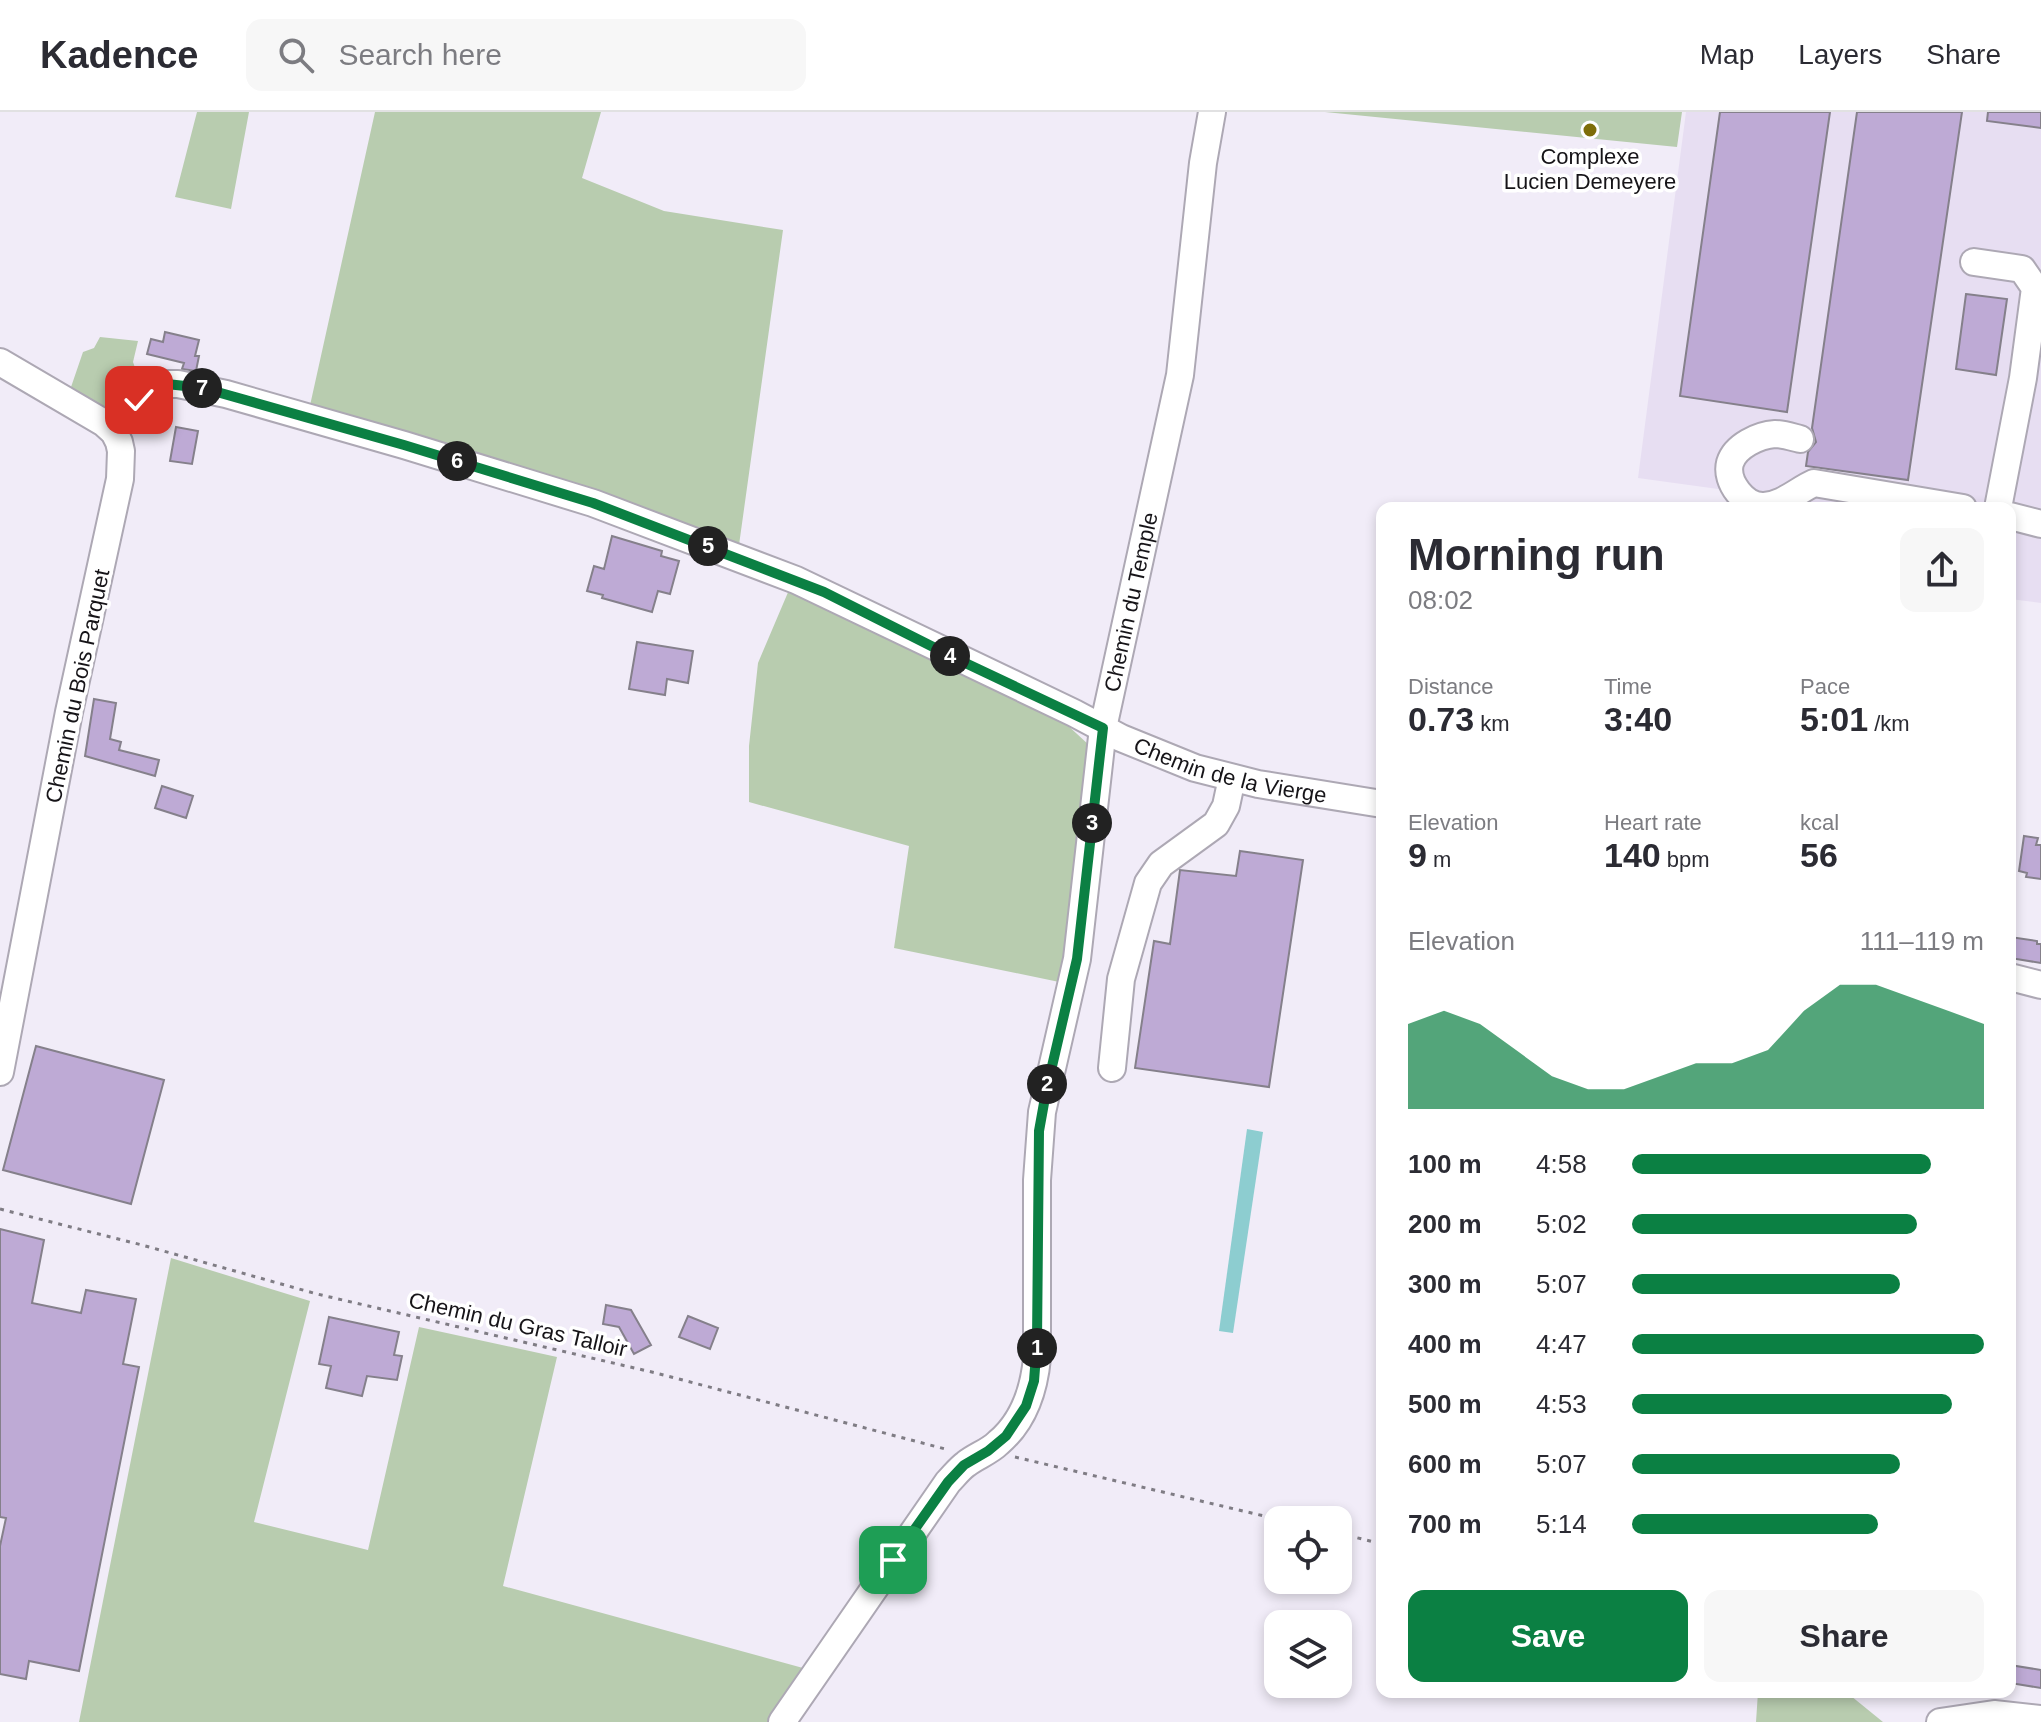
<!DOCTYPE html>
<meta charset="utf-8">
<style>
:root{--surface:#fff;--page:#f7f7f7;--text:#2b2b33;--muted:#7c7c81;--line:#e1e1e2;--accent:#0b8043}
body{margin:0;font-family:Arial,sans-serif;background:var(--page);color:var(--text);height:100vh;display:flex;flex-direction:column;font-size:30px;white-space:nowrap}
*{box-sizing:border-box;margin:0}
p{font-size:26px;color:var(--muted)}
.icon{flex:none;width:44px;height:44px;fill:none;stroke:currentColor;stroke-width:2;stroke-linecap:round;stroke-linejoin:round}
.map{position:relative;flex:1;overflow:hidden}
.sheet{position:absolute;left:1376px;top:390px;width:640px;height:1196px;display:flex;flex-direction:column;background:var(--surface);border-radius:16px;box-shadow:0 4px 12px #0003}
.sheet>*{flex:none}
.fabs{position:absolute;left:1264px;top:1394px;display:grid;gap:16px}
.fabs a{display:grid;place-items:center;width:88px;height:88px;border-radius:16px;background:var(--surface);box-shadow:0 4px 12px #0003;font-size:40px}
.pin{position:absolute;display:grid;place-items:center;width:68px;height:68px;color:#fff;margin:-34px;border-radius:16px;box-shadow:0 4px 12px #0006}
.km{position:absolute;width:40px;height:40px;margin:-20px;border-radius:50%;background:#222;color:#fff;font-size:22px;line-height:40px;text-align:center}
.round{display:grid;place-items:center;flex:none;width:84px;height:84px;border-radius:16px;background:var(--page)}
.summary{display:flex;align-items:center;justify-content:space-between;height:136px;padding:0 32px}
h1{font-size:44px;font-weight:700;line-height:60px}
.metrics{display:grid;grid-template-columns:repeat(3,1fr);gap:12px;height:136px;padding:8px 32px}
.metrics div{display:grid;align-content:center}
.metrics b{font-size:34px;font-weight:700}
.metrics small{font-size:22px;font-weight:400}
.metrics p{font-size:22px}
.chart{height:224px;padding:16px 32px}
.chart p{display:flex;justify-content:space-between}
.chart svg{width:100%;height:144px;margin-top:8px;fill:var(--accent);opacity:.7}
.cta{display:flex;gap:16px;margin-top:auto;padding:16px 32px}
.cta a{flex:1;height:92px;border-radius:16px;background:var(--accent);color:#fff;font-size:32px;font-weight:700;line-height:92px;text-align:center}
.cta a+a{background:var(--page);color:var(--text)}
ul{padding:0 32px;list-style:none;font-size:26px}
li{display:grid;grid-template-columns:128px 96px 1fr;align-items:center;height:60px}
li i{height:20px;border-radius:10px;background:var(--accent)}
header{display:flex;align-items:center;gap:48px;box-sizing:border-box;height:112px;padding:0 40px;background:var(--surface);border-bottom:2px solid var(--line)}
header strong{font-size:38px}
nav{display:flex;gap:44px;margin-inline-start:auto;font-size:28px}
.search{width:560px;height:72px;background:var(--page);display:flex;align-items:center;gap:20px;box-sizing:border-box;padding:0 28px;border-radius:16px;color:var(--muted);font-size:30px}
.map>svg:first-child{display:block}
.built{fill:#e7def2}
.green{fill:#b8ccaf}
.water{fill:#8dcdd0}
.building{fill:#beaad5;stroke:#85808b;stroke-width:2}
.lines{fill:none;stroke-linecap:round;stroke-linejoin:round}
.minor-casing{stroke:#ada8b4;stroke-width:30}
.path{stroke:#7f7c84;stroke-width:3;stroke-dasharray:4 6;stroke-linecap:butt}
.minor{stroke:#fff;stroke-width:26}
.route-casing{stroke:#fff;stroke-width:16}
.route{stroke:#0b8043;stroke-width:10}
.poi-dot{fill:#7e6d08;stroke:#fff;stroke-width:3}
.labels{text-anchor:middle;stroke-width:7;stroke-linejoin:round;paint-order:stroke}
.poi-label{font-size:22px;fill:#161418;stroke:#fff}
.street-label{font-size:22px;fill:#161418;stroke:#fff}
</style>
<header>
<strong>Kadence</strong>
<div class="search"><svg class="icon" aria-label="search" viewBox="0 0 24 24"><circle cx="10" cy="10" r="6"/><path d="M15 15l6 6"/></svg>Search here</div>
<nav><a>Map</a><a>Layers</a><a>Share</a></nav>
</header>
<div class="map">
<svg width="2041" height="1610" viewBox="0 0 2041 1610">
<rect width="100%" height="100%" fill="#f1ecf8"/>
<path class="built" d="M1686,0H2041V491L2010,487V396H1856L1638,366Z"/>
<path class="green" d="M197,0H249L231,97L175,85Z
M375,0H601L582,66L664,99L783,118L739,433L544,362L309,298Z
M1325,0H1682L1677,35Z
M100,225L138,229L133,250L142,276L100,316L70,278L83,240L94,236Z
M789,478L1064,610L1089,633L1064,871L894,836L909,734L749,690V634L758,551Z
M171,1146L310,1189L254,1410L368,1438L419,1215L557,1245L503,1474L803,1556L772,1610H79Z
M1758,1580H1851V1584L1883,1610H1756Z"/>
<path class="water" d="M1247,1017L1263,1020L1233,1221L1219,1219Z"/>
<path class="building" d="M1720,0H1830L1787,300L1680,284Z
M1857,0H1962L1908,368L1806,354L1808,340L1816,330L1812,316Z
M1988,0H2041V16L1987,9Z
M1966,182L2007,187L1996,263L1956,257Z
M165,220L199,228L195,244H199L196,259L182,257L184,251L147,242L151,227L163,230Z
M176,315L198,319L192,352L170,349Z
M612,424L662,439L661,444L679,449L670,482L658,479L652,500L602,486L603,483L587,479L594,454L604,457Z
M637,530L693,539L688,571L667,567L665,583L629,577Z
M94,587L116,591L110,627L121,630L119,638L159,648L155,664L85,644Z
M162,674L193,684L186,706L155,696Z
M2024,724L2038,726L2036,733H2041V767L2026,765L2027,761L2019,759Z
M1240,739L1303,748L1269,975L1135,956L1154,829L1170,832L1180,758L1236,764Z
M2010,825L2037,829V832H2041V851L2010,846Z
M36,934L164,968L131,1092L3,1058Z
M0,1117L44,1128L32,1191L81,1201L86,1178L136,1187L123,1252L139,1255L79,1559L29,1549L26,1567L0,1562V1434L6,1406L0,1405Z
M606,1193L631,1198L651,1233L634,1242L619,1215L603,1212Z
M688,1204L718,1216L710,1237L679,1225Z
M329,1205L399,1220L394,1243L402,1244L397,1268L367,1264L362,1284L326,1276L331,1254L319,1252Z
M2010,1553L2041,1558V1576L2010,1571Z"/>
<g class="lines">
<defs>
<g id="minor">
<path d="M1974,150L2022,157L2035,176L2023,266L1998,396"/>
<path d="M0,250L104,311L114,320L119,330L121,339L120,367L69,600L0,960"/>
<path id="s1" d="M114,320L147,279L167,272H178L226,282L404,333L593,391L796,468L1074,601L1121,626L1195,656L1258,672L1382,692"/>
<path d="M1800,327C1792,325 1783,322 1775,322C1759,323 1735,334 1730,351C1725,370 1745,395 1764,394C1783,393 1798,378 1814,371L1963,396"/>
<path d="M2010,404L2041,412"/>
<path d="M2010,865L2041,873"/>
<path d="M1112,956L1121,867L1148,771L1161,752L1216,712L1226,694L1232,666"/>
<path id="s2" d="M782,1610L948,1370C954,1364 959,1357 966,1352C976,1344 989,1340 998,1331C1023,1310 1034,1278 1037,1246V1068L1042,1000L1077,847L1103,616L1180,263L1203,51L1212,0"/>
<path d="M1940,1610L1994,1602L2041,1607"/>
</g>
</defs>
<use href="#minor" class="minor-casing"/>
<path class="path" d="M0,1097L142,1133L317,1182L656,1261L949,1338
M1015,1345L1281,1408
M1338,1421L1382,1432"/>
<use href="#minor" class="minor"/>
</g>
<g class="lines">
<defs>
<path id="route" d="M139,288L147,279L167,272L203,276L404,333L593,391L824,480L959,548L1103,616L1077,847L1046,980L1039,1019L1037,1230L1034,1269L1026,1294L1006,1324L988,1339L964,1353L948,1370L893,1448"/>
</defs>
<use href="#route" class="route-casing"/>
<use href="#route" class="route"/>
</g>
<circle class="poi-dot" cx="1590" cy="18" r="8"/>
<g class="labels">
<g class="poi-label">
<text x="1590" y="52">Complexe<tspan x="1590" dy="25">Lucien Demeyere</tspan></text>
</g>
<g class="street-label">
<text dy="8" stroke="none"><textPath href="#s2" startOffset="1216">Chemin du Temple</textPath></text>
<text transform="translate(77 574) rotate(-78)" y="8">Chemin du Bois Parquet</text>
<text dy="8" stroke="none"><textPath href="#s1" startOffset="1210">Chemin de la Vierge</textPath></text>
<text transform="translate(518 1212) rotate(13)" y="8">Chemin du Gras Talloir</text>
</g>
</g>
</svg>
<div class="fabs">
<a><svg class="icon" aria-label="locate" viewBox="0 0 24 24"><circle cx="12" cy="12" r="6"/><path d="M12 2v4M12 18v4M2 12h4M18 12h4"/></svg></a>
<a><svg class="icon" aria-label="layers" viewBox="0 0 24 24"><path d="M12 4l9 5-9 5-9-5zM3 14l9 5 9-5"/></svg></a>
</div>
<div class="pin" style="left:893px;top:1448px;background:#1e9e55"><svg class="icon" aria-label="arrive" viewBox="0 0 24 24"><path d="M6 21V4h12l-3 4 3 4H6"/></svg></div>
<div class="pin" style="left:139px;top:288px;background:#d93025"><svg class="icon" aria-label="check" viewBox="0 0 24 24"><path d="M5 12l5 5 9-10"/></svg></div>
<b class="km" style="left:1037px;top:1236px">1</b>
<b class="km" style="left:1047px;top:972px">2</b>
<b class="km" style="left:1092px;top:711px">3</b>
<b class="km" style="left:950px;top:544px">4</b>
<b class="km" style="left:708px;top:434px">5</b>
<b class="km" style="left:457px;top:349px">6</b>
<b class="km" style="left:202px;top:276px">7</b>
<section class="sheet">
<div class="summary"><div><h1>Morning run</h1><p>08:02</p></div><a class="round"><svg class="icon" aria-label="share" viewBox="0 0 24 24"><path d="M12 15V3M7 8l5-5 5 5M5 13v7h14v-7"/></svg></a></div>
<div class="metrics">
<div><p>Distance</p><b>0.73<small> km</small></b></div>
<div><p>Time</p><b>3:40</b></div>
<div><p>Pace</p><b>5:01<small> /km</small></b></div>
</div>
<div class="metrics">
<div><p>Elevation</p><b>9<small> m</small></b></div>
<div><p>Heart rate</p><b>140<small> bpm</small></b></div>
<div><p>kcal</p><b>56</b></div>
</div>
<div class="chart"><p><span>Elevation</span>111–119 m</p>
<svg viewBox="0 0 160 44" preserveAspectRatio="none"><path d="M0 44V18L10 14L20 18L30 26L40 34L50 38L60 38L70 34L80 30L90 30L100 26L110 14L120 6L130 6L140 10L150 14L160 18V44z"/></svg>
</div>
<ul>
<li><b>100 m</b>4:58<i style="width:85%"></i></li>
<li><b>200 m</b>5:02<i style="width:81%"></i></li>
<li><b>300 m</b>5:07<i style="width:76%"></i></li>
<li><b>400 m</b>4:47<i style="width:100%"></i></li>
<li><b>500 m</b>4:53<i style="width:91%"></i></li>
<li><b>600 m</b>5:07<i style="width:76%"></i></li>
<li><b>700 m</b>5:14<i style="width:70%"></i></li>
</ul>
<div class="cta"><a>Save</a><a>Share</a></div>
</section>
</div>
